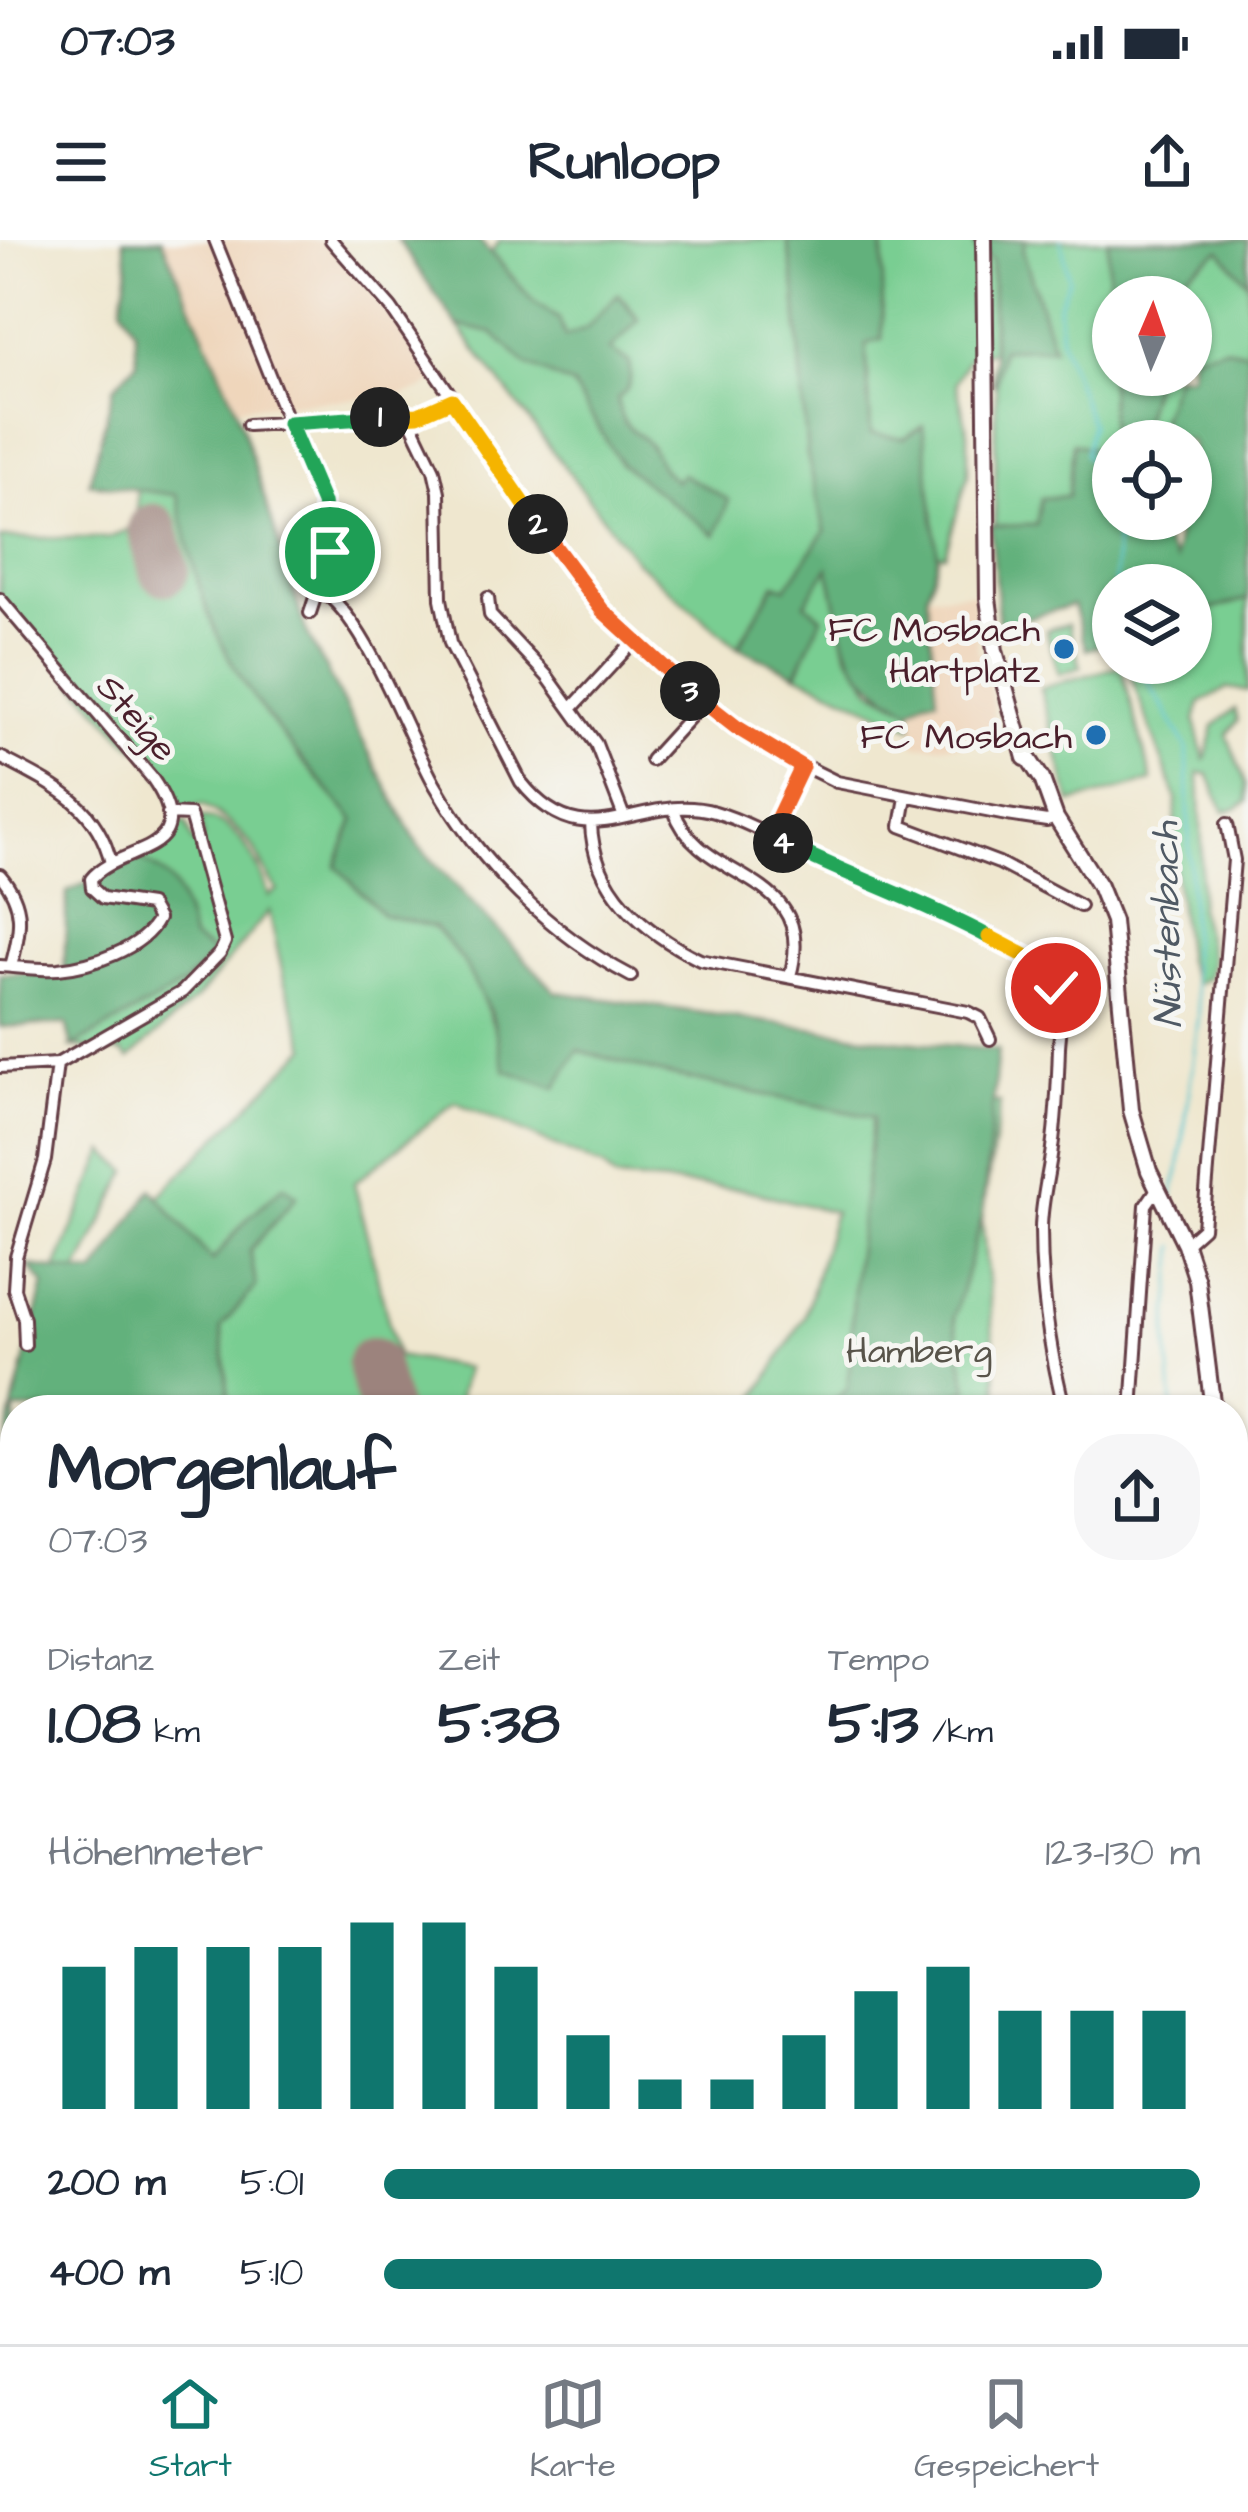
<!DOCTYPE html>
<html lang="de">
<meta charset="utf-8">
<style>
:root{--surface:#fff;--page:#f6f6f7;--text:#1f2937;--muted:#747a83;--line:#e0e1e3;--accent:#0f766e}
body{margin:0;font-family:"Architects Daughter",sans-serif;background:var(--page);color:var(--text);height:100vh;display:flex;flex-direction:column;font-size:45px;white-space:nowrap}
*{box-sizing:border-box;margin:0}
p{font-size:39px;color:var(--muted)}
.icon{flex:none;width:66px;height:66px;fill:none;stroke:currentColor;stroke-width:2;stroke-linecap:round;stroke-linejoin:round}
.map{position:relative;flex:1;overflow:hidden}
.details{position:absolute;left:0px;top:1155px;width:1248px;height:951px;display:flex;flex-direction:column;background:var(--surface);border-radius:48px 48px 0 0;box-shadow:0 3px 9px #0004}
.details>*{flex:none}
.needle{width:78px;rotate:2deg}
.buttons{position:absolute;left:1092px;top:36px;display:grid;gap:24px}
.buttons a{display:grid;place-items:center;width:120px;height:120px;border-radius:50%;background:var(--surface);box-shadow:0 3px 9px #0004;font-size:60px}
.pin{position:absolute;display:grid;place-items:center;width:102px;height:102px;color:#fff;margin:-51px;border:6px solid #fff;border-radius:50%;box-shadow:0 3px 12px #0007}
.km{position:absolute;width:60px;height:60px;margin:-30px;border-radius:50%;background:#222;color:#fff;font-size:33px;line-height:60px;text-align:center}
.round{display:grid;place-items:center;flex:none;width:126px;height:126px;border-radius:48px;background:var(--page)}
.head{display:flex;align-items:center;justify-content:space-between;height:204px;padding:0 48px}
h1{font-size:66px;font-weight:700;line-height:90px}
.stats{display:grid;grid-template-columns:repeat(3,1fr);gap:18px;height:204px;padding:12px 48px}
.stats div{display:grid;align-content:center}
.stats b{font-size:60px;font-weight:700}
.stats small{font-size:33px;font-weight:400}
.stats p{font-size:33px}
.chart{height:336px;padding:24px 48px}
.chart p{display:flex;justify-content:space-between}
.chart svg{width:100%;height:216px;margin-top:12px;stroke:var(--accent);stroke-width:6}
ul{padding:0 48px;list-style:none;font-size:39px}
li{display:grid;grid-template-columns:192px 144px 1fr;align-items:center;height:90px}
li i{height:30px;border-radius:15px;background:var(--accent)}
.status{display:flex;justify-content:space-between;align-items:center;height:84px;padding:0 60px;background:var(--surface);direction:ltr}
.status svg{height:33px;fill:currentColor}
header{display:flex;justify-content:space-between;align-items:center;height:156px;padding:0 48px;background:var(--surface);font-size:54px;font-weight:700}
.menu{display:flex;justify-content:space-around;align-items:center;height:168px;border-top:3px solid var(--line);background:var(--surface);font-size:33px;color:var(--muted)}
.menu a{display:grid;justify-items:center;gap:6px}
.menu .current{color:var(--accent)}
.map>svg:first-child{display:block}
.built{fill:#efd6bb}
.green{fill:#79ce92;stroke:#62765e;stroke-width:3}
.forest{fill:#62b17c;stroke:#566854;stroke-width:3}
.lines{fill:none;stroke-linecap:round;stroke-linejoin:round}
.stream{stroke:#58c5cd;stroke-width:3}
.river{stroke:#58c5cd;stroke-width:14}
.runway{stroke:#9c837d;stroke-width:51}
.minor-casing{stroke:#633d44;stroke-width:16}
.major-casing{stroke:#633d44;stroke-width:20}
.minor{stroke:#fff;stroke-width:10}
.major{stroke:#fff;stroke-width:14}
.rail-casing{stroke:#4a1f2b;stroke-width:8}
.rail{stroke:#f6f6f2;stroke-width:3;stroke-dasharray:9;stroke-linecap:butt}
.split-1-casing{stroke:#fff;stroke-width:24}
.split-2-casing{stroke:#fff;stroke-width:24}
.split-3-casing{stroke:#fff;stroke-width:24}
.split-4-casing{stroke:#fff;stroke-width:24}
.split-5-casing{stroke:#fff;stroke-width:24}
.split-6-casing{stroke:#fff;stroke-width:24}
.split-1{stroke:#22a559;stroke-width:15}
.split-2{stroke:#f5b400;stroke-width:15}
.split-3{stroke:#f0652b;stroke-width:15}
.split-4{stroke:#f0652b;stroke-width:15}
.split-5{stroke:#22a559;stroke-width:15}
.split-6{stroke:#f5b400;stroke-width:15}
.poi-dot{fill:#1f6fb2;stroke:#f6f6f2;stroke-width:4.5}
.labels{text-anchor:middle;stroke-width:10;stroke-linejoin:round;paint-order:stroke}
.poi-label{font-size:36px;fill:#4a1f2b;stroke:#f6f6f2;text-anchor:end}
.street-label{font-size:36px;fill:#4a1f2b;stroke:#f6f6f2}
.park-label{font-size:36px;fill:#58544a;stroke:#f6f6f2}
.water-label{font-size:39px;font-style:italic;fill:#4f5964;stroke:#f6f6f2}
</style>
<div class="status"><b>07:03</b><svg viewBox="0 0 49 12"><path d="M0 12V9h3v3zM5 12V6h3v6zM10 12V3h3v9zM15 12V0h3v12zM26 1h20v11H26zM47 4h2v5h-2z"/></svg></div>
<header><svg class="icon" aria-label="menu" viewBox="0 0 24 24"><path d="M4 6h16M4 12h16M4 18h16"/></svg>Runloop<svg class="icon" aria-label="share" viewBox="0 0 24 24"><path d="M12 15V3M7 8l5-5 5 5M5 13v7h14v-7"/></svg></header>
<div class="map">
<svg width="1248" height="2104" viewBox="0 0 1248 2104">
<rect width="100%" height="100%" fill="#f6f6f2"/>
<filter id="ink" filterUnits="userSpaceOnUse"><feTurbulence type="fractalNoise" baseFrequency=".00833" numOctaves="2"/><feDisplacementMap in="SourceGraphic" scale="24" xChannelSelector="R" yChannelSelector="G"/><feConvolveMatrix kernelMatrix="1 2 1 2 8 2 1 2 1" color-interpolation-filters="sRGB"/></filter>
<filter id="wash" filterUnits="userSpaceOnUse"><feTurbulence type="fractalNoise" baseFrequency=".004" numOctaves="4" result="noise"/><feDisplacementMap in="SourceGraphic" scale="48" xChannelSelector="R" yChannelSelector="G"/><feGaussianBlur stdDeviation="2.7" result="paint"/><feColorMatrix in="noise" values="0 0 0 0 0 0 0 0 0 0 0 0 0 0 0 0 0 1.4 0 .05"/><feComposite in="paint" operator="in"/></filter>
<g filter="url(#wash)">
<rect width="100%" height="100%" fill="#efe7cf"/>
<path class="built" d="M162,0H326L386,69L435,141L421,150L397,156L236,167Z
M974,353L978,414L985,415L997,496L983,504L914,506V470L926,461L939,459L928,355Z
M1233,1657L1238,1664L1241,1694L1248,1702V1857L1233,1869Z
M1248,1898V2061L1233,2073V1909Z
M619,2091H1208L1191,2104H600Z"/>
<path class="green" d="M500,0H787L795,46L807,214L825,291L786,349L774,345L737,407L636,321L457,85L493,93L527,125L573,146L621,224L677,242L657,226L651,206L633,195L618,172V157C632,149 631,137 629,122L609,111L639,79L618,54L586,89L565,98L559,79L532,60L491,12Z
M870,0H973L975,10L992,19V111L968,118L956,142L968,193V235L945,314H936L934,306L922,187L904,199L871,195L866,103L882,98L883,4Z
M1025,0H1108L1111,215L1036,285L995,286L996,143L1001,108L1053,107L1023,11Z
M1221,9L1248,43V112L1224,107L1191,115V57H1152Z
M1155,135H1176L1161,177L1158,201H1137Z
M137,249L176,255L206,368L298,516L355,581L383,674C398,678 416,680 430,686C465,703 501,793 505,830L577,810L664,834L873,877L855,1032L954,859L1000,863L982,979L1000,1170H749L805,1076L834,972L742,949L615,939L603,927L455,862L354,943L397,1116L466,1128L459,1156L463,1170H230L221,1087L256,1046L250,1010L296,956L284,946L248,978L212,1021L158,957L307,807L284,740L269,671L198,757L129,819L122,812L72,807L183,745L214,713L192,700C180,657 180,637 137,618L161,606L174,581L186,582L193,602L203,598L200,577C238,579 259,624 269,656L278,650C265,637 262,620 251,605C238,588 221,576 203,565L183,568L169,554L170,548L140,507L136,508L125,499L0,359V298H109L137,285Z
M828,326L847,412L872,449L911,470L912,487L797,434L821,378L805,364Z
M1248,359V451L1228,448L1200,463L1195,481L1205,521L1214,486L1235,469L1238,481L1227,495L1246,543L1247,562L1236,569L1224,571L1208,534L1199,533L1202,606L1199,668L1211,719L1208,738L1195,744L1186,721L1174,627L1176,558L1126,423H1191V375Z
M1068,384L1081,427L1059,434L1046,390Z
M1121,426L1152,541L1071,563L1040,448Z
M105,911L128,931L78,1032L56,1029Z
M15,1402V1522L0,1517V1406Z"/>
<path class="forest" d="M123,0H162L236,167L306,391L375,524L418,605L556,752L894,800L998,810L982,977L954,1077L968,1149L929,1170H824L848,1148L855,1032L873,877L664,834L578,810L556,848L505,830L492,776L463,721L434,687L383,675L336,626L354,580C299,516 233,447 205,364C193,329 186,291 176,255L89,243L114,147L137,122L135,91L122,66L128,27Z
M398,0H479L532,60L559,79L565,97L586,89L618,54L639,80L610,110L629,122C631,137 632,148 618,158C619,193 639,188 651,208C662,224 659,228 676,241L682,234L729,260L715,295L621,224L573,146L527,125L493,93L457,85Z
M787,0L883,3L882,99L866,104L871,194L904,198L923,186L938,317L927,354L937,458L926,459L911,470C836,429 848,402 828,328L805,363L822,377L796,434L738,407L775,344L786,348L825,291L807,214L795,46Z
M973,0H1025L1023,11L1053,108L1001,109L996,143L993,144L992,20L975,10Z
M1108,0H1248V43L1220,10L1152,57H1113V135H1155L1137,201H1113V279H1151L1175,320L1177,279H1191V201H1158L1161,177L1176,135H1191V115L1224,107L1248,112V359L1191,375V345H1113V402L1086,410L1073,365L999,386L991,286L1036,285L1041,258L1068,256L1073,203L1110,214Z
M137,618C180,637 180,657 192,699L215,713L183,745L72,807L66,784L0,787V734L64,733L67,652Z
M284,946L297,956L250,1010L256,1046L221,1087L230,1170H15V1402L0,1406V1220L44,1044L28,1026L95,1034L152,949L212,1021L248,978Z"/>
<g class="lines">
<path class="stream" d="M1061,0L1069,39L1058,66L1061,101L1091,184L1085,216L1113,243
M1115,345L1116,279
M1137,423L1187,508L1192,726L1199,774L1179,931L1171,958
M1173,1170L1167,1093L1176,1006
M1233,1453L1248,1468
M1233,1895L1248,1893"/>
<path class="river" d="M1233,1886L1248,1874
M570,2104L589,2091"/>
<path class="runway" d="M153,289L164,330
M372,1123L384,1170"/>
</g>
</g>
<g filter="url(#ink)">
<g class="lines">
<defs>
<path id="minor" d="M215,0L327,279L330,312L310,373
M331,0L391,68L580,344L619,389L703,463L766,507L837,542L1007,575L1047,581L1056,578
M408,176L434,230L439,252L441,359L450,403L521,542C586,624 639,550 715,572C755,584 793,609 831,626C884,651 1038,697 1058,753C1064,769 1060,790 1059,807C1058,841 1057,874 1052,908C1049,934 1041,962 1041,989C1041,1048 1050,1113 1065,1170
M248,185L408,176L452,160
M319,349C366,376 407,496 435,545C481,625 549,693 631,736
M488,358L490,375L547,436L596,504L624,577
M0,359L152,538C206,616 119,604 91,639L92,648L103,658L150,665L158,679C143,709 91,726 58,729C39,730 19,727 0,726
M572,468L633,402
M0,517C51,544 97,563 111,623
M651,520L703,463
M906,557L901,586L999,623L1080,666
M674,570C698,645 820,630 790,736
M591,582C592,649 645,693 700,720L968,772L980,778L990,799
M769,596L802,528
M0,635C26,665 21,690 11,726
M0,827L57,824
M1185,1004L1203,988L1234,620L1227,584
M25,1105L24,1079L14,1049L16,1017L45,920L57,824L182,752L220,713L225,702L190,575L168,574
M1132,1170L1146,965L1157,949
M1233,1499L1248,1517
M1233,1536L1248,1528
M0,1559L15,1583
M0,1625L15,1618
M0,1705L15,1713
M0,1800L15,1811
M0,1875L15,1883
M0,1928L15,1954
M1233,1993L1248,1982
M4,2037L15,2031
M179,2091L228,2104
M758,2091L764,2104
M131,2104L135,2091
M417,2104L449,2091
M994,2104L1041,2092L1060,2104
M1089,2104L1106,2091"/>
<path id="major" d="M984,0L988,358L995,411L1025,518
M1024,512L1042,539L1056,578L1099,646L1113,681L1131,870L1149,931L1185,1004L1197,1041L1213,1170
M1233,1307L1248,1395"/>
</defs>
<use href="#minor" class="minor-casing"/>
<use href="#major" class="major-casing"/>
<use href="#minor" class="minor"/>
<use href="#major" class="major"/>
<defs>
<path id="rail" d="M0,2069L17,2104
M1233,2087L1248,2075
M1203,2104L1220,2091"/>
</defs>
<use href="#rail" class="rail-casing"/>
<use href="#rail" class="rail"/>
</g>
</g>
<g class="lines" filter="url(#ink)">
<defs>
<path id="split-1" d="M330,312L323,263L289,183L380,177"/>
<path id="split-2" d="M380,177L418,175L452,160L538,284"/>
<path id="split-3" d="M538,284L602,370L690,451"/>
<path id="split-4" d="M690,451L736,487L802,527L769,596L783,603"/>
<path id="split-5" d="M783,603C851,637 922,661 989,697"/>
<path id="split-6" d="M989,697L1035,721L1056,748"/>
</defs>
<use href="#split-1" class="split-1-casing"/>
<use href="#split-2" class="split-2-casing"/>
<use href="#split-3" class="split-3-casing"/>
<use href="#split-4" class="split-4-casing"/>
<use href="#split-5" class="split-5-casing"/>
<use href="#split-6" class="split-6-casing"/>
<use href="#split-1" class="split-1"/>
<use href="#split-2" class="split-2"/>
<use href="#split-3" class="split-3"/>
<use href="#split-4" class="split-4"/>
<use href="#split-5" class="split-5"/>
<use href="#split-6" class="split-6"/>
</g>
<g class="poi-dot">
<circle cx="1064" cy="409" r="12"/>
<circle cx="1096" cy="495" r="12"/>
</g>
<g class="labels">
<g class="poi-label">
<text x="1040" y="401">FC Mosbach<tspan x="1040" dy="41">Hartplatz</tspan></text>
<text x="1072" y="508">FC Mosbach</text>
</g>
<g class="street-label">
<text transform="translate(138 477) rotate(49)" y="13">Steige</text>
</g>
<g class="park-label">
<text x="919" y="1122">Hamberg</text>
</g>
<g class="water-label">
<text transform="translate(1165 685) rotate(-91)" y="14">Nüstenbach</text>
</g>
</g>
</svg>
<div class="buttons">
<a><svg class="needle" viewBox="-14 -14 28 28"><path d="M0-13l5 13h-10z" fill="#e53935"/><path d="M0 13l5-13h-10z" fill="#747a83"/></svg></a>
<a><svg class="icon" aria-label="locate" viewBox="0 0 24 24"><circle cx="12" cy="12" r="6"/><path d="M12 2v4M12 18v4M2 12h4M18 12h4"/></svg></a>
<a><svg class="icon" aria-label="layers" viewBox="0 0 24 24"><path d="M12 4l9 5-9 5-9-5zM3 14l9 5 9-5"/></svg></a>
</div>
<div class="pin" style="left:330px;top:312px;background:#1e9e55"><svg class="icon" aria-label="arrive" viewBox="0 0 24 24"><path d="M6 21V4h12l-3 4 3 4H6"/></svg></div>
<div class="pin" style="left:1056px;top:748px;background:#d93025"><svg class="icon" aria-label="check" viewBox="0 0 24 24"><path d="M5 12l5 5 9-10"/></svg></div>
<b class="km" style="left:380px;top:177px">1</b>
<b class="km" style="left:538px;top:284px">2</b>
<b class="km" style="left:690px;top:451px">3</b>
<b class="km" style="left:783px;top:603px">4</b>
<section class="details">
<div class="head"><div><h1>Morgenlauf</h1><p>07:03</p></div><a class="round"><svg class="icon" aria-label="share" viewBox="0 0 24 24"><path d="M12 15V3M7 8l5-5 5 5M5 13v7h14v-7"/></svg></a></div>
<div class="stats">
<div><p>Distanz</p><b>1.08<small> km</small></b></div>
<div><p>Zeit</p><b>5:38</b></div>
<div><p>Tempo</p><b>5:13<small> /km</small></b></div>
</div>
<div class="chart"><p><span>Höhenmeter</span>123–130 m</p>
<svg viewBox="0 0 160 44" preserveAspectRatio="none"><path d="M5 44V15M15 44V11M25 44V11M35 44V11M45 44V6M55 44V6M65 44V15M75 44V29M85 44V38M95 44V38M105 44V29M115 44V20M125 44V15M135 44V24M145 44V24M155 44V24"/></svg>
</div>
<ul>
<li><b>200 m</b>5:01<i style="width:100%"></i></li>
<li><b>400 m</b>5:10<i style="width:88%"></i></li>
</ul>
</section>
</div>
<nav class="menu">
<a class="current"><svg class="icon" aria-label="home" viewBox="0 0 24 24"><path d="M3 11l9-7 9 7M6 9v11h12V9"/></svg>Start</a>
<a><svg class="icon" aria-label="map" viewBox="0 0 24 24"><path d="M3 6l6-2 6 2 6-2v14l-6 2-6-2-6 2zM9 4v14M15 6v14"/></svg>Karte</a>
<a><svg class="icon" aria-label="saved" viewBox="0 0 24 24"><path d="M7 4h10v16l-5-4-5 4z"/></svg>Gespeichert</a>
</nav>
